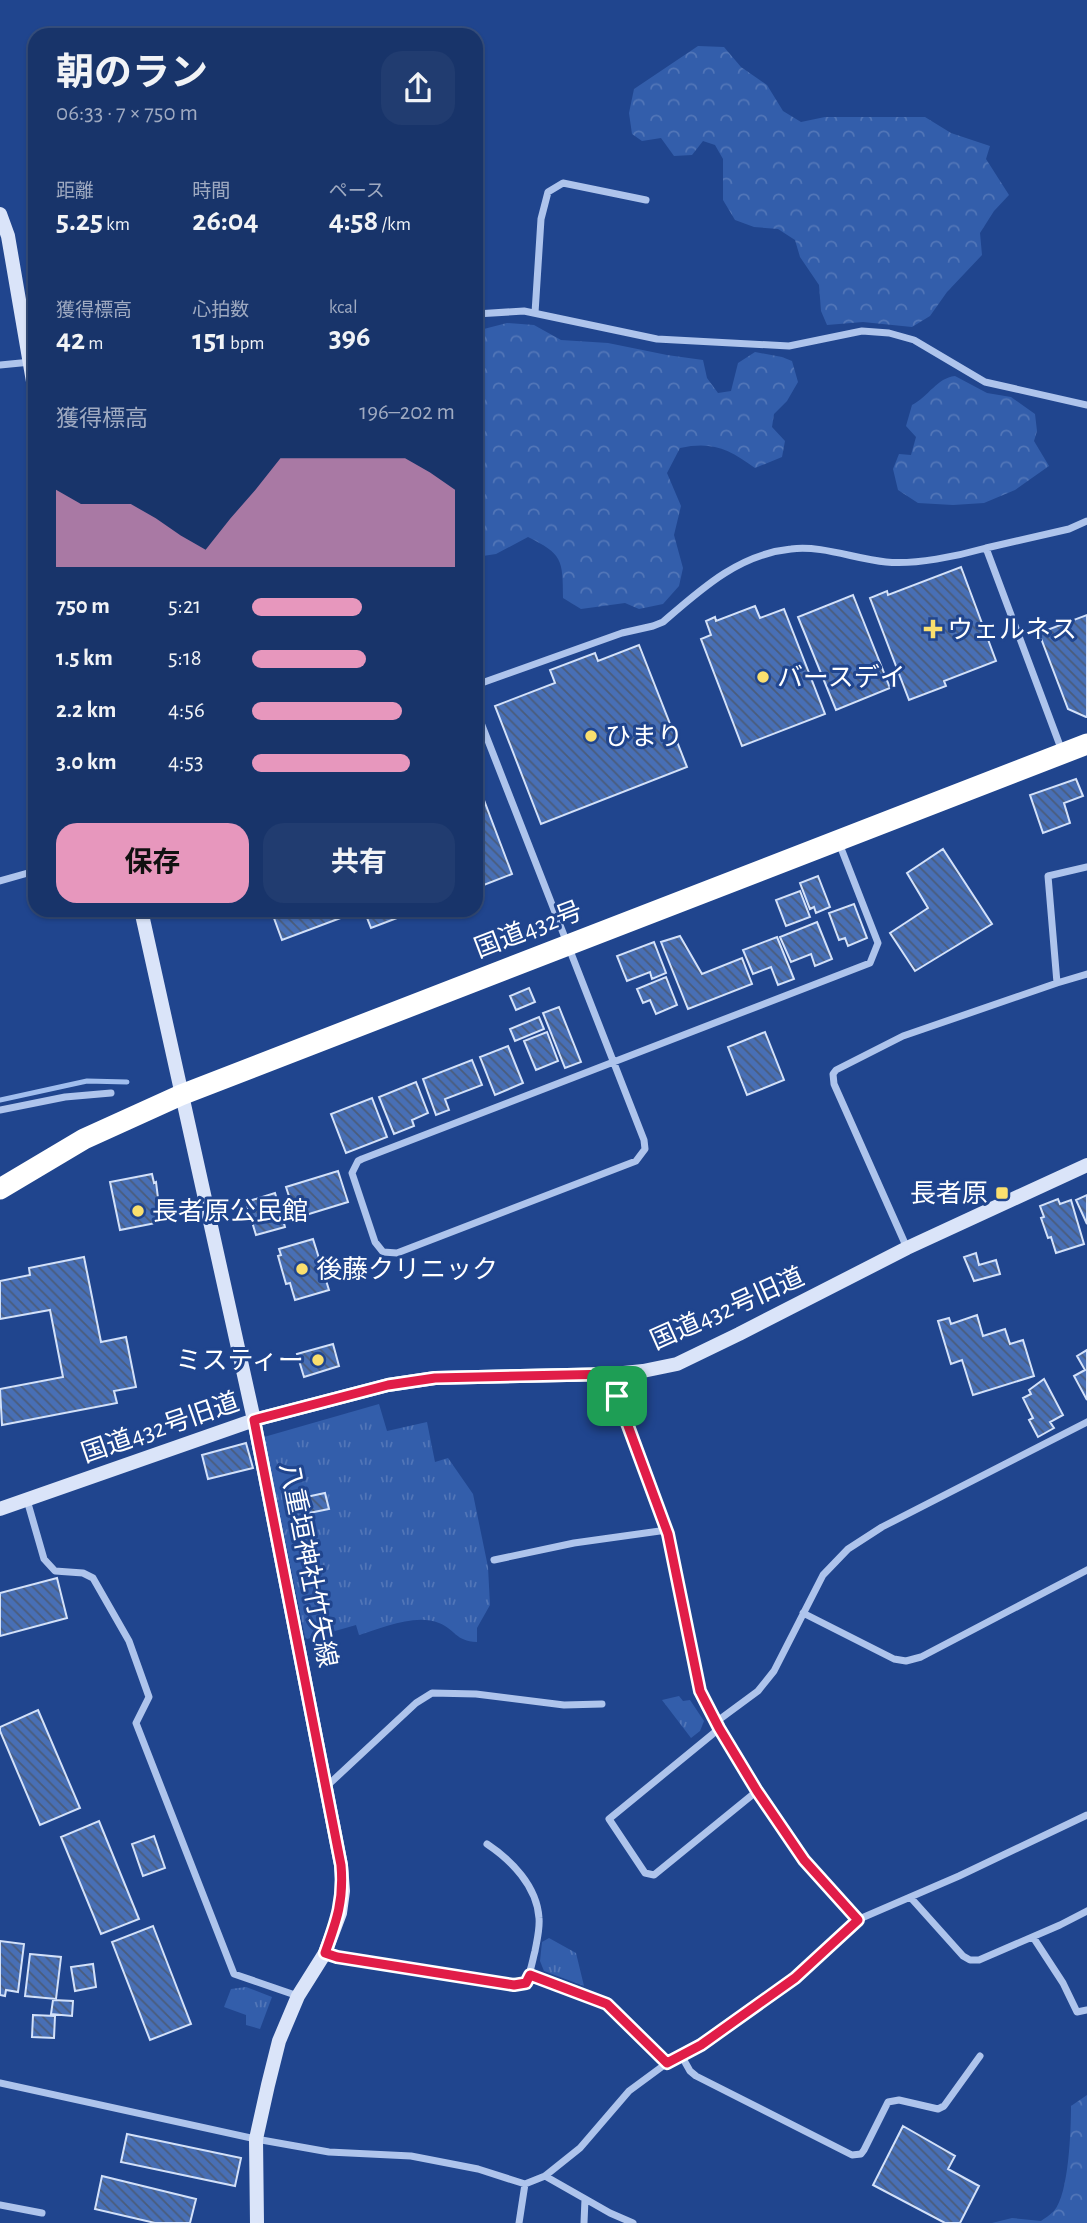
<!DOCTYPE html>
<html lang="ja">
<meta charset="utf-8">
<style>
:root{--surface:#18346a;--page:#213c70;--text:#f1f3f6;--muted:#9faac1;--line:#364f7e;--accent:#e797bd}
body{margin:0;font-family:"Alegreya Sans","Noto Sans JP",sans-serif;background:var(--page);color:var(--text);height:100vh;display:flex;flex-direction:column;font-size:26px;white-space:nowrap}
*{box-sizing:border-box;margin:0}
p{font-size:23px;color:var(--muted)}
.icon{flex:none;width:38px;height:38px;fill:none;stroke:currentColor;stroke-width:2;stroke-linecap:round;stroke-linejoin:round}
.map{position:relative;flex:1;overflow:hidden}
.panel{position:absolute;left:28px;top:28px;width:455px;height:889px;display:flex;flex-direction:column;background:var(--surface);border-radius:21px;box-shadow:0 2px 5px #0004,0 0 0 2px var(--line)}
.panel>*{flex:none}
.pin{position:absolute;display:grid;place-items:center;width:60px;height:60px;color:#fff;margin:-30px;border-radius:14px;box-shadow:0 4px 10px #0006}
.round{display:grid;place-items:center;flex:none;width:74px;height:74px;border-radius:21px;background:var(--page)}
.overview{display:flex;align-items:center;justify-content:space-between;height:119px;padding:0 28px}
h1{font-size:38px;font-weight:700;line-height:52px}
.metrics{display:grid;grid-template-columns:repeat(3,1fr);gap:10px;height:119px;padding:7px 28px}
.metrics div{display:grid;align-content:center}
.metrics b{font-size:30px;font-weight:700}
.metrics small{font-size:19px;font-weight:400}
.metrics p{font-size:19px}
.chart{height:196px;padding:14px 28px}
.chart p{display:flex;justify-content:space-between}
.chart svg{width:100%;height:126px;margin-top:7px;fill:var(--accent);opacity:.7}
.cta{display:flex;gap:14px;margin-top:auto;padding:14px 28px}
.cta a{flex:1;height:80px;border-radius:21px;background:var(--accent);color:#111;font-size:28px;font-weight:700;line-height:80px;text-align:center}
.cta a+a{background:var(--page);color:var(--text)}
ul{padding:0 28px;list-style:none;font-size:23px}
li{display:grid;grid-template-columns:112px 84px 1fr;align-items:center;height:52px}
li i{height:18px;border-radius:9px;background:var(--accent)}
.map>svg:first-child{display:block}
.forest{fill:url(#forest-crowns)}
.park{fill:url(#park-tufts)}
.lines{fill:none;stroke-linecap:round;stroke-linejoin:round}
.stream{stroke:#a1beee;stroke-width:5}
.building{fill:url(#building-back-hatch);stroke:#d3e1f9;stroke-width:2}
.street{stroke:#aec4ec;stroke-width:7}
.secondary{stroke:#dae4f9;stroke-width:14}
.highway{stroke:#fff;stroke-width:21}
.route-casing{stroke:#fff;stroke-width:14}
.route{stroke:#e11d48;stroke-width:9}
.poi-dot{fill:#fadf6e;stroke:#20458e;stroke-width:2.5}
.labels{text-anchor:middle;stroke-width:6;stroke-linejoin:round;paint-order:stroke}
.poi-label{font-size:26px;fill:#fff;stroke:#20458e;text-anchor:start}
.street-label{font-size:26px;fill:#fff;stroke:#20458e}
</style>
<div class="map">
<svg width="1087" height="2223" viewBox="0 0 1087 2223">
<defs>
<pattern id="forest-crowns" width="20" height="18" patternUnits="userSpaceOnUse" patternTransform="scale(1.75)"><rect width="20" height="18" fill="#335eab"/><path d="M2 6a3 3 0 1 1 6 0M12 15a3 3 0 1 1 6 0" fill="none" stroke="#5276b8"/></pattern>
<pattern id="park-tufts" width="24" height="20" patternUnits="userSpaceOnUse" patternTransform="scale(1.75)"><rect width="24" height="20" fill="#335eab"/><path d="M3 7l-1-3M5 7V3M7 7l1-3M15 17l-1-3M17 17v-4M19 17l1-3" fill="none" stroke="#5276b8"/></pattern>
<pattern id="building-back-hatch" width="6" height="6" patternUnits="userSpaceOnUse" patternTransform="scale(1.75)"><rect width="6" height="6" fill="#486fb5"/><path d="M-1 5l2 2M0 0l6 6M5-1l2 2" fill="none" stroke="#4a5c7b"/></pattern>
</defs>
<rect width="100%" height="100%" fill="#20458e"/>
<path class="forest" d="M698,46L724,47L741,67L767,85L783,111L801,122L825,117H925L951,133L990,146L986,159L1009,195L994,211L980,233L982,255L947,292L930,316L912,327L863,322L827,325L821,311L819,285L800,257L795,240L778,229L754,227L735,220L723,200V159L715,145L703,141L692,155L674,156L661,138L642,141L632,134L629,113L634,89Z
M507,323L534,325L561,340L608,343L667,355L703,360L707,378L718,393L731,391L738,363L755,352L782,357L792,361L798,382L787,401L774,414L772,427L785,441L782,457L755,468C729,449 712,441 680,448L667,473L681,506L674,535L683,568L679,586L663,604L639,609L625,603L581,609L563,598C563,559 562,554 528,537L496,554L476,557V331Z
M955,376L987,393L1011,397L1035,414L1037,431L1034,441L1049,466L1015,490L984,503L953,505L918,503L898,490L893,469L899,454L911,455L916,437L906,426L912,405C929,396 937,378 955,376Z
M1087,2095V2223H992L1012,2218L1041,2221C1045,2218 1050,2215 1054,2211C1069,2194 1071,2129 1071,2106Z"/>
<path class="park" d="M379,1404L387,1431L427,1422L435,1462L448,1458L473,1494L488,1567L490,1605L477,1628V1642C455,1641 456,1630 439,1623C416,1613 381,1628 359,1635L356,1625L307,1639L305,1637L264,1437Z
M679,1696L683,1701L690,1700L704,1721L700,1731L691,1738L662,1700Z
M549,1938L576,1953L584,1986L544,1971L540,1961L542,1942Z
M246,1987L272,1997L260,2029L246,2025V2015L224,2007L231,1989Z"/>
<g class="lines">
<path class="stream" d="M0,1100L87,1081L127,1082"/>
</g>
<path class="building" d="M961,567L996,661L944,681L946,686L909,700L870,598L887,591L888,595Z
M853,595L890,688L836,710L798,617Z
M755,606L760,618L784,609L825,714L742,746L701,639L711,635L706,621L715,617L716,621Z
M1087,615V717H1086L1068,709L1039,633Z
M639,645L687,767L541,824L495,706L555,683L550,670L595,653L598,661Z
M476,779L512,874L476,888Z
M1076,779L1083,796L1064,803L1070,823L1043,833L1030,795Z
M943,849L992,924L915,971L890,933L928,908L907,873Z
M818,876L830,907L816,913L814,907L810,909L800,883Z
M800,891L810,917L786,926L776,900Z
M854,904L867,938L848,946L845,938L839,940L829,913Z
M271,910H362L282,940Z
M364,910H418L371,928Z
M817,922L832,959L815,966L811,954L791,962L780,937Z
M680,936L702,974L742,958L752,984L688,1009L661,942Z
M777,937L794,979L778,985L771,967L753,974L743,950Z
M654,942L666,973L652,979L650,972L627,981L617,956Z
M666,977L677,1005L656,1014L650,1000L643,1003L637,989Z
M529,988L535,1002L516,1010L510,996Z
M559,1007L581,1062L565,1068L543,1013Z
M539,1017L544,1029L515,1041L510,1029Z
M547,1032L558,1061L536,1070L524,1041Z
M765,1032L784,1080L747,1095L728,1047Z
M508,1046L523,1083L495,1095L480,1057Z
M472,1060L482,1085L445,1099L449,1110L436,1115L423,1079Z
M416,1082L428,1113L412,1120L414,1126L394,1134L379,1097Z
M372,1098L387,1137L346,1153L331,1114Z
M338,1171L348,1202L296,1218L286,1187Z
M152,1174L154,1183L156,1182L161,1222L120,1230L110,1182Z
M275,1193L285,1227L256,1235L246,1202Z
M1087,1195V1224L1076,1200Z
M1058,1199L1060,1204L1071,1200L1084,1244L1056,1253L1051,1237L1048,1238L1041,1218L1044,1217L1040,1206Z
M313,1239L329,1290L295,1300L290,1283L286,1284L278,1256L281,1255L279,1249Z
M976,1253L979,1265L996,1260L1000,1274L974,1281L964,1257Z
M84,1257L101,1342L126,1337L136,1387L114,1391L117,1403L2,1425L0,1389L63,1377L50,1310L0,1319V1281L30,1275L29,1268Z
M977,1315L983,1336L1005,1329L1010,1344L1023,1340L1034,1376L973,1395L962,1360L951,1364L938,1321L949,1318L951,1324Z
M333,1344L339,1366L304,1377L297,1354Z
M1087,1350V1400L1074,1376L1085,1370L1077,1356Z
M1044,1379L1063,1415L1050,1422L1054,1428L1038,1437L1029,1420L1033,1418L1023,1398L1031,1394L1029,1390Z
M246,1443L253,1468L208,1479L202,1455Z
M325,1493L329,1509L309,1513L306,1497Z
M57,1578L67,1618L0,1636V1593Z
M38,1710L80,1808L40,1825L0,1731V1727Z
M99,1821L139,1919L101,1934L61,1837Z
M154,1836L165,1868L143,1876L132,1844Z
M153,1926L191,2024L150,2040L112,1942Z
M0,1941L24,1944L18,1992L6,1990L5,1996L0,1995Z
M30,1954L61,1957L56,1999L25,1996Z
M93,1964L96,1987L75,1991L71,1967Z
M53,2000L73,2001L72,2016L51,2014Z
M33,2015L55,2016L54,2038L32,2037Z
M903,2126L955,2156L948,2169L979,2186L960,2223H945L873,2185Z
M127,2134L241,2158L235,2186L121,2162Z
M102,2176L196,2199L190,2223H155L95,2209Z"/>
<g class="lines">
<path class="street" d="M535,313L541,219L548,192L563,183L646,200
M476,314L524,311L657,339L789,346L862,331L889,333L914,340L985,382L1087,405
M0,365L31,362
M986,548L1069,529L1087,521
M476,685L622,633L653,626L663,622C701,589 739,554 791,549C822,545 855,559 886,562C915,565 958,556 986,548L1062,751
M476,710L644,1140L645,1149L636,1161L397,1253L383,1252L375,1242L352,1173L358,1161L362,1159L870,963L878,943L839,843
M1087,867L1048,876L1057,983L1087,974
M0,881L35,871
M0,1110L65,1097L111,1093
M907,1248L834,1084L833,1074L836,1070L903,1036L1057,983
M614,1375L616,1396L668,1534L700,1691L757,1791L804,1859L857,1920
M27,1500L44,1559L55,1571L83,1573L93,1578L129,1641L149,1697L136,1723L234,1974L298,1996
M494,1560L574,1543L667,1530
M803,1613L894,1659L906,1661L921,1657L1087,1570
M716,1722L758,1691L774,1671L823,1575L848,1549L882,1527L1087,1422
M720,1728L609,1819L645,1873L654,1875L757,1791
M327,1786L416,1703L432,1693L476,1694L564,1705L602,1704
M911,1898L963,1956L970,1960H979L1060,1925L1087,1911
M1033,1937L1063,1983L1077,2012L1087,2010
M325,1953L337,1957L514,1985L525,1983C531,1973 532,1962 535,1951C537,1940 540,1929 539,1918C537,1886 511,1860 487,1844
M530,1975L607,2004L667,2063
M681,2055L690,2071L696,2076L852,2155L861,2154L864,2150L888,2102L899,2100L938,2109L944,2106L980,2056
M0,2083L256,2139L329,2152L411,2156L478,2169L525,2184L545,2176L580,2148L629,2091L667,2063L701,2045L795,1978L857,1920L959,1876L1087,1815
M545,2176L610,2213L633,2223
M0,2205L42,2213
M519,2223L525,2184
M584,2223L585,2199"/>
<path class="secondary" d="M0,214L8,236L35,393
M141,910L254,1420L341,1865L343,1891L340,1913L325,1953L298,1996L279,2041L268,2085L256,2139L257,2223
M0,1509L254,1420L388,1385L435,1378L614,1374L643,1371L677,1364L739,1334L907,1248L1087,1165"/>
<path class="highway" d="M0,1189L84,1139L181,1095L1087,744"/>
</g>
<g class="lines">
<defs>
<path id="route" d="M614,1374L617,1396L668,1534L700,1691L719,1728L757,1791L804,1860L858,1920L795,1978L701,2045L667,2063L607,2004L530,1975L526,1983L514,1985L337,1957L325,1953C337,1920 344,1900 341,1865L254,1420L388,1385L435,1378Z"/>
</defs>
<use href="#route" class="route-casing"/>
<use href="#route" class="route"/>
</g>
<g class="poi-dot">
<path d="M929.5 618.5h7v7h7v7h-7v7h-7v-7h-7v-7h7z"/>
<circle cx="763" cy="677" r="7"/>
<circle cx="591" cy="736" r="7"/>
<rect x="995" y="1186" width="14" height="14" rx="3.5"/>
<circle cx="138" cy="1211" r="7"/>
<circle cx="302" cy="1269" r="7"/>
<circle cx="318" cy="1360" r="7"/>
</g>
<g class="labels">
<g class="poi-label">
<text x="947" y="638">ウェルネス</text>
<text x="777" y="686">バースデイ</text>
<text x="605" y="745">ひまり</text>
<text x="988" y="1202" text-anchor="end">長者原</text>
<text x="152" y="1220">長者原公民館</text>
<text x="316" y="1278">後藤クリニック</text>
<text x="304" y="1369" text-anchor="end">ミスティー</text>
</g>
<g class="street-label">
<text transform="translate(528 929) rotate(-21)" y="9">国道432号</text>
<text transform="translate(727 1308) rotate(-24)" y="9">国道432号旧道</text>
<text transform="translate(160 1427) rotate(-19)" y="9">国道432号旧道</text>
<text transform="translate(309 1565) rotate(79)" y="9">八重垣神社竹矢線</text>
</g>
</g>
</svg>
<div class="pin" style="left:617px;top:1396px;background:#1e9e55"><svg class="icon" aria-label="arrive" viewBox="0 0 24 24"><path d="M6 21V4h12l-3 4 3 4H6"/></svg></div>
<section class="panel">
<div class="overview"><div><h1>朝のラン</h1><p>06:33 · 7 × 750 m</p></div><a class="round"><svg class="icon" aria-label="share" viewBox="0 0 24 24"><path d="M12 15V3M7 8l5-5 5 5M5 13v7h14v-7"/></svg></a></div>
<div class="metrics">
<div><p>距離</p><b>5.25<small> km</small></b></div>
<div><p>時間</p><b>26:04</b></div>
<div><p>ペース</p><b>4:58<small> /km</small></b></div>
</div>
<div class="metrics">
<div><p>獲得標高</p><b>42<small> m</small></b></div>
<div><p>心拍数</p><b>151<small> bpm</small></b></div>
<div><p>kcal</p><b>396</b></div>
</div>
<div class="chart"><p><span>獲得標高</span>196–202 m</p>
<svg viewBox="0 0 160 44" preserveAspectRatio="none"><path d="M0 44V17L10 22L20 22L30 22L40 27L50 33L60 38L70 27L80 17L90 6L100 6L110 6L120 6L130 6L140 6L150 11L160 17V44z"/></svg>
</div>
<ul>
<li><b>750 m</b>5:21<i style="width:54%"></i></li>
<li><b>1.5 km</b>5:18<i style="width:56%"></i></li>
<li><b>2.2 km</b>4:56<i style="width:74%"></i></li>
<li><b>3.0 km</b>4:53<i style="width:78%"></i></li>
</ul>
<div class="cta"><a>保存</a><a>共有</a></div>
</section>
</div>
